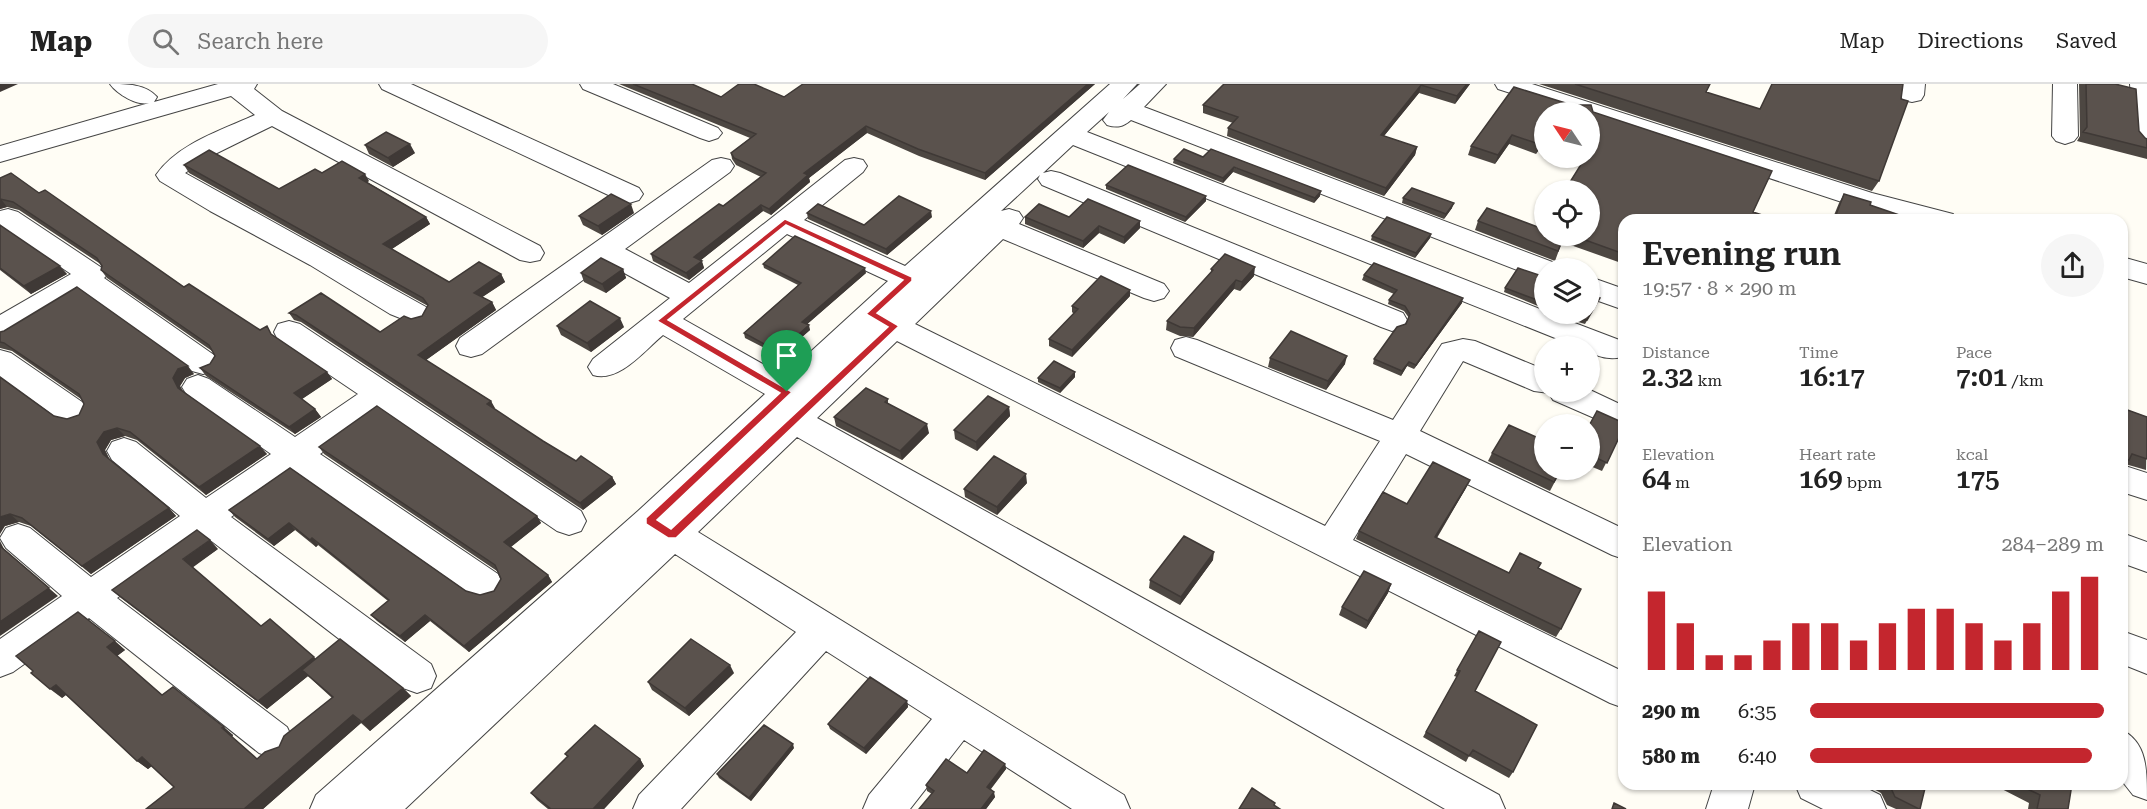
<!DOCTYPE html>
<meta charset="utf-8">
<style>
:root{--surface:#fff;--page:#f6f6f6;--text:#222;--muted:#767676;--line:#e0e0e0;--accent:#c4262e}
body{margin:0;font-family:"Roboto Serif",serif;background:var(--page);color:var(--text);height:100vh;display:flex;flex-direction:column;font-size:22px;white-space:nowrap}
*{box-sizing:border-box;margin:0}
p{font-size:20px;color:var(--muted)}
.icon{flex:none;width:33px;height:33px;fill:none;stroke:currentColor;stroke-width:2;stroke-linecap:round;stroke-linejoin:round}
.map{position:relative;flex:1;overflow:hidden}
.side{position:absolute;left:1618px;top:130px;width:510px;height:576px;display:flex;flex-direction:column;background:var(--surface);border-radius:18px;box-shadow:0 2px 4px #0004}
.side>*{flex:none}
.needle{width:39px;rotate:305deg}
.buttons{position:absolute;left:1534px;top:18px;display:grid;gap:12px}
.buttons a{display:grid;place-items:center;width:66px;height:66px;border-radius:50%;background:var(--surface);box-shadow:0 2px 4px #0004;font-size:30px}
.pin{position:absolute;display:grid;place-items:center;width:51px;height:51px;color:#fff;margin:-62px -26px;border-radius:50% 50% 50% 0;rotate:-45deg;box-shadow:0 0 6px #0007}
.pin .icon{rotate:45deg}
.round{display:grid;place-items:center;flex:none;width:63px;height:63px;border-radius:32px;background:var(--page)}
.overview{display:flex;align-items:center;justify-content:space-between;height:102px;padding:0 24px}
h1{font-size:33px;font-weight:600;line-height:45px}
.stats{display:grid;grid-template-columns:repeat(3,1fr);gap:9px;height:102px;padding:6px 24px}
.stats div{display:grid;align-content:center}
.stats b{font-size:26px;font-weight:600}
.stats small{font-size:16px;font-weight:400}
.stats p{font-size:16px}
.chart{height:168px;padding:12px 24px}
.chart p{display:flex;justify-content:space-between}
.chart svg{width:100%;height:108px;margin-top:6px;stroke:var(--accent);stroke-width:6}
ul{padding:0 24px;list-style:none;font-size:20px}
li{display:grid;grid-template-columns:96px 72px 1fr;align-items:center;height:45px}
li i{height:15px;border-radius:8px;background:var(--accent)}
header{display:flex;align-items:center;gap:36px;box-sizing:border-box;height:84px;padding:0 30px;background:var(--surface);border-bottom:2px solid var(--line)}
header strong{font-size:28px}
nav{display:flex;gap:33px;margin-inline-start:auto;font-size:21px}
.search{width:420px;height:54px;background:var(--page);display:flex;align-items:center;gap:15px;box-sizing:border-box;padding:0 21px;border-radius:33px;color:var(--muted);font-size:22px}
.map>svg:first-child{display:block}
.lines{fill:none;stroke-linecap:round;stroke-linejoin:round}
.minor-casing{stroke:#444;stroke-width:2}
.minor{fill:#fff;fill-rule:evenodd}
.wall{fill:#4d4742}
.shaded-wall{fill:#3f3936}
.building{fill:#5a524d;stroke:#3f3936;stroke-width:1.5}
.route{fill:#c4262e;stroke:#fff;stroke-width:1.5;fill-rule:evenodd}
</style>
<header>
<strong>Map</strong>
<div class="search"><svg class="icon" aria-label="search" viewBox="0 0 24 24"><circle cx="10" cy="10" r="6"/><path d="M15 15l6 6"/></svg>Search here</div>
<nav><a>Map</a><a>Directions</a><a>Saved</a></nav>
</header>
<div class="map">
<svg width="2147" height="725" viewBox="0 0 2147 725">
<rect width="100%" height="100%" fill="#fffdf5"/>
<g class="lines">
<defs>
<path id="minor" d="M110,0C127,0 146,0 157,13L154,18L218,0H257L254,5L282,27L540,162L544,169L540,176L530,178L520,176L272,42L211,72L185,89L426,223L430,230L426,237L415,240L390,230L310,181L210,127L160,97L156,91C177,60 222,46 255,31L231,12L0,78V62L149,19C137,22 117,10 110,0Z
M379,0H411L639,104L643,110L639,116L629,119L619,116L382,5Z
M580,0H613L718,44L722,49L718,54L709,57L700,54L583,5Z
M1110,0H1137L1123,15L1140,0H1166L1144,23L1555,179L1559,184H1545V196L1535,193L1131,36C1123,43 1117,44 1107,41L1103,36L1109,28L1087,48L1545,227V230H1551L1622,257L1624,268L1622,273C1609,276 1602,273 1590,269V262H1575L1073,61L1043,89L1051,87L1060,89L1403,229L1407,236L1403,243L1392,247L1381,243L1042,101L1038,95L1040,91L1001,127L1009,125L1019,128L1023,134L1019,140L1164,200L1169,207L1164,214L1154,217L1144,214L1003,155L915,240L1325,442L1380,357L1175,272L1171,264L1175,256L1186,253L1197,256L1393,336L1442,260L1463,255L1475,257L1545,286V308L1590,306L1624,322V347L1553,316L1549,309L1534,307L1463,277L1420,347L1624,445V475L1612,471L1406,370L1353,456L1624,588V624L1610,619L897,257L817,334L1499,711L1505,725H1445L797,353L698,448L1124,711L1130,725H1072L964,656L910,725H863L869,711L932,635L826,567L681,725H633L639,711L796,548L675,470L405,725H310L316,711L638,427L765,310L663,251C644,267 619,299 593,291L588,283L593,275L670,214L606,179L482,270L471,273L460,270L456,262L460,254L712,76L721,74L730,76L734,82L730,88L625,165L689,199L845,76L854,74L863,76L867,82L863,88L804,136L905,182ZM787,150L888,197L784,292L683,235Z
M1495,0H1532L1872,109L1953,130L1957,136H1910L1854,122L1590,35V28H1569L1498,5Z
M1901,0H1925L1924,11L1921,16L1912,18L1903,16L1900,11Z
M2053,0H2077L2078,52L2074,57L2065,60L2056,57L2052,52Z
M2130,0H2147V63L2138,61L2134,55Z
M8,125L18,128L102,184L107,191L104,194L214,271L219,279L214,287L203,290L192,287L84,209L11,253L0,256V231L71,190L0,142V127Z
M2122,173L2147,180V200L2122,193Z
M1590,193L1624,205V226L1590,214Z
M289,237L300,240L581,427L586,437L581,447L569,451L557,447L382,327L320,370L498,490L503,501L498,512L485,516L472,512L296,388L231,433L431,580L436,592L431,604L417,609L403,604L205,452L117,514L287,643L293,656L287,669L273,674L259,669L89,534L13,588L0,593V555L62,512L6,464L0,454L6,444L18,440L30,444L91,493L180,432L112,376L107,367L112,358L124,354L136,358L206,414L271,370L187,311L182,303L187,295L198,291L209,295L295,353L358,310L278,256L274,248L278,240Z
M0,266L11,269L85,320L90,329L85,338L74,341L63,338L0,293Z
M2122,381L2147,389V416L2122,408Z
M2122,449L2147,458V488L2122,479Z
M2122,547L2147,556V590L2122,580Z
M2122,646C2147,659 2147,685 2147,716L2133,711L2122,697Z
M1714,700H1755L1748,725H1706Z
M1795,700H1858L1880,711L1886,725H1823L1801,714Z"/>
</defs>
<use href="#minor" class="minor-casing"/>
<use href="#minor" class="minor"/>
</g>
<path class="wall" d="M619,0H692L721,13H784L803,0H1095L985,96L919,72L867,49L809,94L810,98L771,131L763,127L701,176L704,184L689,196L653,177L651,170L723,122L761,93L736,81L732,75L731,69L750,54Z
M1224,0H1470L1455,20L1419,9L1384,52L1417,63L1415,71L1384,112L1227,52L1228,44L1233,39L1203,29V21Z
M1539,0H1710L1706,8L1879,97L1872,107Z
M2079,0H2115L2139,47L2145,54L2147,55V75L2077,57L2080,52Z
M1514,3L1572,21H1591L1593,28L1772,87L1753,128L1777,136H1624V180L1562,158L1555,177L1475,146L1478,137L1487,124L1543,145L1545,141V152H1590V106H1565L1585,74H1590V28H1545V56L1536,70L1509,60L1495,80L1468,71L1471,62Z
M365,61L415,69L393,83L369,70Z
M1203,73L1320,112L1314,119L1233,88L1223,99L1173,79L1174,75Z
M184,81L279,105L322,89L369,97L367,98L426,133L430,140L392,165L449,198L501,190L505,198L482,213L492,218L496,226L426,276L491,317L494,325L543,357L576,377L612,393L616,400L583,426L301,238L294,236L289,229L380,248L411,235L422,232L428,222L189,89Z
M0,94L39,109L184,203L260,246L273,252L327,288L332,295L302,315L315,325L321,333L295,350L206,292L200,284L210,280L215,272L212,267L107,194L101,186L102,181L19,126L7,123L0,125Z
M1106,101L1206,117L1185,138L1106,105Z
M1844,110L1870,121L1907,136H1832L1839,119Z
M1403,114L1452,124L1444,135L1402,119Z
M634,129L602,151L583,141L579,132Z
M807,129L864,141L932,133L887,171L808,135Z
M1025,133H1069L1140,137V144L1124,160L1099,149L1083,164L1025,140Z
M0,141L67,190L31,210L0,186Z
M1372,152L1430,154L1415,174L1371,156Z
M763,180L866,189L807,240L810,246L780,272L745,254L744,249L798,201L764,184Z
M623,185L626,194L606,209L584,198L581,189Z
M1211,185L1254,192L1240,207L1234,205L1193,253L1180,252L1166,246L1167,237L1211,189Z
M1364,191L1462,219L1414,285L1407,282L1401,292L1373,280L1374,275L1406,240L1409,234L1404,227L1388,220L1389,216L1394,210L1362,196Z
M1545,193V225L1504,208L1505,204Z
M1590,211L1600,214L1585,240L1552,230H1590Z
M1130,212L1072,273L1049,262V255L1074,230L1072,228V222Z
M557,242L624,243L591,268L561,251Z
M0,248L194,290L185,294L180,302L183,307L267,370L206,411L137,356L125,352L111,356L105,366L109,375L169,424L176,432L91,490L31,442L19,438L5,442L54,332L67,335L79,331L84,320L81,315L12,267L0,264Z
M1270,274L1345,280L1326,306L1268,283Z
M1075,288V293L1060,309L1038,298V294Z
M888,315V319L929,349L902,376L836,342L834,333Z
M1009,323L1010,332L977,367L955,355L954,346Z
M2122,324L2147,333L2146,386L2125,380L2122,382Z
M1590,340L1624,343L1602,387L1590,382Z
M319,363L537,432L541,439L511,463L548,491L552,498L469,568L430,537L405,558L377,537L371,531L388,517L318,461L316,463L295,446L274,462L235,433L229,426L290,384L466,507L480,511L494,507L501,495L497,487L324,370Z
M1492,369L1561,386L1550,407L1488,377Z
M1027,399L997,431L965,413L964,405Z
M1466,404L1437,454L1509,489L1538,484L1561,545L1556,553L1356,455L1359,447L1407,420Z
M218,465L192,483L261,542L315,575L403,604L411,612L370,647L361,639L263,725H146L174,703L152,682L148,685L137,677L66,611L62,614L78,528L125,566L117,572L162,611L233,651L232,653L257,675L279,663L332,614L308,592L267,625L121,514L112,506Z
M1213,476L1180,521L1149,504L1150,496Z
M1391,500L1388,509L1366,545L1339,531L1342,523Z
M1479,547L1475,607L1513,688L1509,694L1469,672L1466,678L1423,653L1457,593L1454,592Z
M734,589L689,632L652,606L648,598Z
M907,617L908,623L866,670L830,645L828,640Z
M794,664L751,717L719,694L717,690Z
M565,670L640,675L644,682L604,725H548L537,716L531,709L567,673Z
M1005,680L1006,685L991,705L995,713L986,725H919L932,710L927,707L926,701Z
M1864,700H1926L1920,725H1896L1887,721L1881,709Z
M1992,700H2072L2068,725H2028L2029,719Z"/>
<path class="shaded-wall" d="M0,0H18L0,8Z
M1088,0H1095L985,96V89Z
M1467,0H1470L1455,20L1457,12Z
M1421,1L1419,9L1379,58L1381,51Z
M866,42L867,49L809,94L810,98L771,131L769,125L804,89Z
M1512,51L1509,60L1495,80L1498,71Z
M1545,51V56L1536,70L1539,60Z
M410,60L415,69L393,83L388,74Z
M1417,63L1415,71L1384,112L1386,104Z
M1234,83L1233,88L1223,99V94Z
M365,90L369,97L363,101L359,94Z
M1321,107L1320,112L1314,119L1315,114Z
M1206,112V117L1185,138L1186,133Z
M0,115H1L7,123L0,125Z
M1454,119L1452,124L1444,135L1446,130Z
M631,120L634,129L602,151L598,142Z
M761,121L763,127L696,180L694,173Z
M931,127L932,133L887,171L886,165Z
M426,133L430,140L387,168L383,160Z
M1140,137V144L1124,160V153Z
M1099,142V149L1083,164V157Z
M1431,150L1430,154L1415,174L1416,169Z
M702,177L704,184L689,196L686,189Z
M60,182L67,190L31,210L24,202Z
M1255,183L1254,192L1240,207L1242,198Z
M865,184L866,189L804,243L802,238Z
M623,185L626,194L606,209L602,200Z
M501,190L505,198L478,216L474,209Z
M1236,196L1234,205L1193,253L1194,244Z
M1130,206V212L1072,273V266Z
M1463,214L1462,219L1414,285L1416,281Z
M492,218L496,226L422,279L418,271Z
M620,234L624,243L591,268L587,259Z
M809,241L810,246L780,272L779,268Z
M1347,272L1345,280L1326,306L1328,297Z
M1409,278L1407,282L1401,292L1402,287Z
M188,282L194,290L185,294L180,302L185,312L178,304L173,294L178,285Z
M327,288L332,295L299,317L294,309Z
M1075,288V293L1060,309V304Z
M491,317L495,324L491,327L487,320Z
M1009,323L1010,332L977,367L976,358Z
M315,325L321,333L295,350L289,343Z
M927,340L929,349L902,376L900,367Z
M117,344L125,352L111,356L105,366L111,378L103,370L97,358L104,348Z
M260,362L267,370L206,411L199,403Z
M1026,390L1027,399L997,431V423Z
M612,393L616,400L583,426L580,419Z
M1470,396L1466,404L1432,461L1435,453Z
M169,424L176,432L91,490L82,482Z
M10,430L19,438L5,442L0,450V433Z
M537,432L541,439L508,465L504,458Z
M289,439L295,446L274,462L268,455Z
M312,454L318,461L316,463L310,456Z
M210,456L218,465L192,484L183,475Z
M0,457L4,465L58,512L0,552Z
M1214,468L1213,476L1180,521L1181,513Z
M548,491L552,498L469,568L464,562Z
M1391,500L1388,509L1366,545L1368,537Z
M425,531L430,537L405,558L400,552Z
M115,557L125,566L117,572L107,563Z
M314,573L321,581L302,586L308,592L267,625L258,617Z
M730,581L734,589L689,632L685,624Z
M56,601L67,610L62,614L50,605Z
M403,604L411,612L370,647L362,638Z
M907,617L908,623L866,670L864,664Z
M353,631L361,639L263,725H244Z
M224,643L233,651L232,653L222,644Z
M793,660L794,664L751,717L749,714Z
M142,673L153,681L148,685L137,677Z
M640,675L644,682L604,725H593Z
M1005,680L1006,685L988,708L987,703Z
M994,708L995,713L986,725H981Z"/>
<path class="building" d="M633,0H692L721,13L739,0H754L784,13L803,0H1088L985,89L918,65L866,42L804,89L808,91L769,125L761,121L694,173L702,177L686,189L651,170L719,120L723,122L766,89L734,74L731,69L756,50Z
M1224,0H1467L1457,12L1421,1L1381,51L1417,63L1386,104L1228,44L1238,33L1203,21Z
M1575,0H1710L1706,8L1760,25L1772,0H1903L1901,15L1908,17L1879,97Z
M2086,0H2115L2136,5L2139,47L2145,54L2147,55V64L2083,48L2087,43Z
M1514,3L1572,21H1591L1593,28L1772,87L1753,128L1777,136H1624V170L1574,152H1590V106H1565L1585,74H1590V65L1595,56L1590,54V28H1545V51L1539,60L1512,51L1498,71L1471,62Z
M386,48L410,60L388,74L365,61Z
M1184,65L1203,73L1211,65L1321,107L1315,114L1234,83L1223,94L1174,75Z
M209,66L279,105L315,85L322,89L342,77L365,90L359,94L426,133L383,160L449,198L479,178L501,190L474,209L492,218L418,271L491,317L487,320L543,357L576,377L581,372L612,393L580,419L296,231L289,229L321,209L380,248L404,232L411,235L422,232L428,221L423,214L184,81Z
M1128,81L1206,112L1186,133L1106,101Z
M11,89L39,109L45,106L184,203L189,200L260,246L267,242L271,250L327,288L294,309L315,325L289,343L200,284L210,280L215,272L209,261L101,186L102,182L97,174L13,118L0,115V94Z
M1412,104L1454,119L1446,130L1403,114Z
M611,110L631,120L598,142L579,132Z
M1844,110L1871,118L1870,121L1908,134L1907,136H1834Z
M899,112L931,127L886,165L807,129L818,120L864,141Z
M1088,115L1140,137L1124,153L1099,142L1083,157L1025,133L1039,120L1069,133Z
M1487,124L1543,145L1545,141V152H1564L1558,167L1478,137Z
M1387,133L1431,150L1416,169L1372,152Z
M0,141L60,182L24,202L0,184Z
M795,152L865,184L802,238L809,241L779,268L744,249L801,199L763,180Z
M1225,170L1255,183L1242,198L1236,196L1194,244L1180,243L1167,237L1213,186L1211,185Z
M601,174L623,185L602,200L581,189Z
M1374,179L1463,214L1416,281L1409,278L1402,287L1374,275L1397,243L1406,240L1410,230L1405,222L1389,216L1397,206L1364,191Z
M1518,184L1545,193V219L1505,204Z
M1101,192L1130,206L1072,266L1049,255L1078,225L1072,222Z
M77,203L188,282L178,285L173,294L178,304L260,362L199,403L130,348L117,344L104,348L97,358L103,370L169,424L82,482L22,434L10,430L0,433V293L54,332L67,335L79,331L84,320L79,310L4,259L0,258V248L4,247Z
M1590,208V211L1600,214L1587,236L1568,230H1590Z
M590,217L620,234L587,259L557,242Z
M1291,247L1347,272L1328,297L1270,274Z
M1054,277L1075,288L1060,304L1038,294Z
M866,304L888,315L885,318L927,340L900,367L834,333Z
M988,312L1009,323L976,358L954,346Z
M377,322L537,432L504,458L548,491L464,562L425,531L400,552L371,531L389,516L312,454L310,456L289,439L268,455L229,426L290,384L466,507L480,511L494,507L501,495L495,481L319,363Z
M2122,324L2147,333V375L2132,370L2129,376L2122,374Z
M1597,327L1624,339V343L1607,379L1590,371V340Z
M1509,341L1545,357V386H1561L1554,398L1492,369Z
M994,372L1026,390L997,423L964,405Z
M1433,378L1470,396L1435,453L1509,489L1520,469L1541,479L1538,484L1581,505L1561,545L1359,447L1383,408L1407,420Z
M197,446L210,456L183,475L261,542L270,535L314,573L258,617L112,506Z
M1184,452L1214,468L1181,513L1150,496Z
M0,462L49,504L0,538Z
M1364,487L1391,500L1368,537L1342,523Z
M78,528L115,557L107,563L162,611L173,603L224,643L222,644L257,675L265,668L279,663L284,652L333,613L302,586L340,555L403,604L362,638L353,631L244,725H146L174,703L142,673L137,677L56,601L50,605L31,589L33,587L16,572Z
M1479,547L1501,558L1475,607L1537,641L1513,688L1473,666L1469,672L1426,648L1460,587L1457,586Z
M691,555L730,581L685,624L648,598Z
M870,593L907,617L864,664L828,640Z
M595,641L640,675L593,725H551L531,709L568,672L565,670Z
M764,641L793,660L749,714L717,690Z
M984,666L1005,680L987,703L994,708L981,725H919L934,707L926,701L946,675L967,689Z
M1887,700H1926L1920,725H1919L1895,713L1890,702Z
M2017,700H2072L2068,725H2037L2040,711Z
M1252,704L1275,719L1274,721L1280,725H1239Z
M1614,719L1626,725H1612Z"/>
<path class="route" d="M785,135L912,193V197L877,229L899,242L676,454H668L646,440V434L780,309L657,237ZM786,141L903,196L866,230L888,243L671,445L657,436L792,308L668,236Z"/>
</svg>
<div class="buttons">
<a><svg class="needle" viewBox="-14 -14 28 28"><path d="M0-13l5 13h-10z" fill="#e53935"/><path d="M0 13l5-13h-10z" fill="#767676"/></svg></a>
<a><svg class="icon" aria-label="locate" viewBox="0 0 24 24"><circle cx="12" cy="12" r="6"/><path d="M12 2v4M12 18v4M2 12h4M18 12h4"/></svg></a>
<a><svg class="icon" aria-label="layers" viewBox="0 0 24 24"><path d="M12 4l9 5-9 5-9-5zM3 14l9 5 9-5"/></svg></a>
<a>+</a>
<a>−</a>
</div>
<div class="pin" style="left:787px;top:308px;background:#1e9e55"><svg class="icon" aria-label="arrive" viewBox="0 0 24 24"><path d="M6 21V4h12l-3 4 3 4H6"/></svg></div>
<section class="side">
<div class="overview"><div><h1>Evening run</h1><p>19:57 · 8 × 290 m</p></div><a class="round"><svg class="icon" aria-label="share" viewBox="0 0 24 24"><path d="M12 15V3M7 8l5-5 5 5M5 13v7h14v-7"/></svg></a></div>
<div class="stats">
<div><p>Distance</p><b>2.32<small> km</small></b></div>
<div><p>Time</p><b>16:17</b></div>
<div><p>Pace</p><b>7:01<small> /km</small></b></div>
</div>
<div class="stats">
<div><p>Elevation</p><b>64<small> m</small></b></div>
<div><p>Heart rate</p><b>169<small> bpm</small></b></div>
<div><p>kcal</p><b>175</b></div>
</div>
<div class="chart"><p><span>Elevation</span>284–289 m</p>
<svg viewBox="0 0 160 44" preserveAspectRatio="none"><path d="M5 44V12M15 44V25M25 44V38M35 44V38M45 44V32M55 44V25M65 44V25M75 44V32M85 44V25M95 44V19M105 44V19M115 44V25M125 44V32M135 44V25M145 44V12M155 44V6"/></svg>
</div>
<ul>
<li><b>290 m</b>6:35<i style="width:100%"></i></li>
<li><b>580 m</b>6:40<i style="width:96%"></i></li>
</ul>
</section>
</div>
